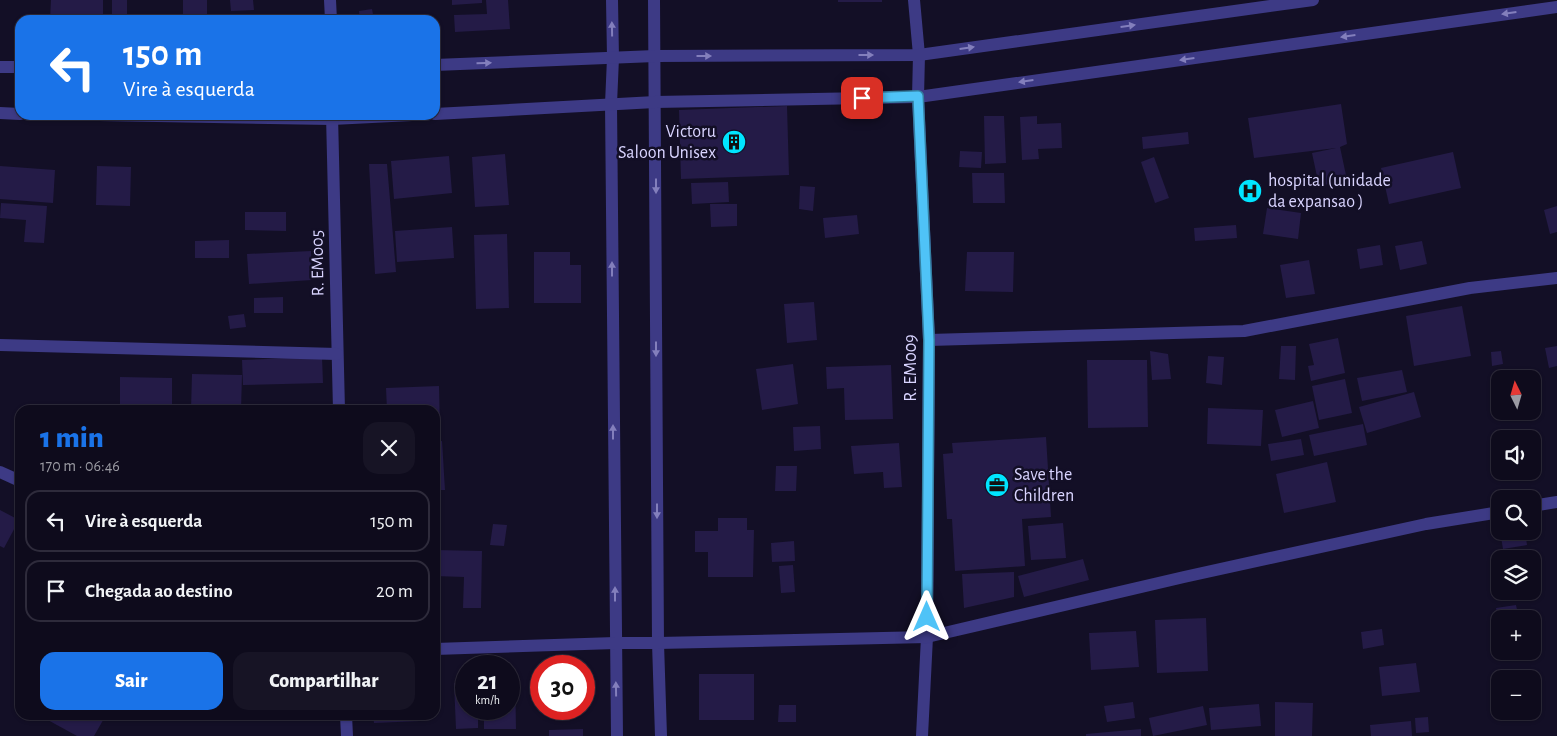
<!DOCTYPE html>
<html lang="pt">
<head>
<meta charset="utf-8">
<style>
  body { margin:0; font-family:"Alegreya Sans",sans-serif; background:#171425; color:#f1f3f6; height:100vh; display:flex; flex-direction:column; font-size:19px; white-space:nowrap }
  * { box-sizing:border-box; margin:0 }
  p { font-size:16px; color:#9b9ba3 }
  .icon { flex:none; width:28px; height:28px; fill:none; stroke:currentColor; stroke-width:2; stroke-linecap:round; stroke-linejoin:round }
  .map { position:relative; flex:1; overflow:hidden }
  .details { position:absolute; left:15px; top:405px; width:425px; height:315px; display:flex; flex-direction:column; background:#0e0b1c; border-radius:15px; box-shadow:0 1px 4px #0004,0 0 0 1px #2e2b3b }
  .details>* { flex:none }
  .guide { position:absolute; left:15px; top:15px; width:425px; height:105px; border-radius:15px; box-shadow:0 1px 4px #0004,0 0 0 1px #2e2b3b; background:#1a73e8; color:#fff; overflow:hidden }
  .needle { width:32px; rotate:355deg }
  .tools { position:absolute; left:1491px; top:370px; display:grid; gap:10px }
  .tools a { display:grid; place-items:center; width:50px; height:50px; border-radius:10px; background:#0e0b1c; box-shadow:0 1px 4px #0004,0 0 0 1px #2e2b3b; font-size:25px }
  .speed { position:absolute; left:455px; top:655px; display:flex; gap:10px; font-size:25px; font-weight:700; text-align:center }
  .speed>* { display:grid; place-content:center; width:65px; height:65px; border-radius:50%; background:#0e0b1c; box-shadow:0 1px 4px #0004,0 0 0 1px #2e2b3b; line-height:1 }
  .speed small { font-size:12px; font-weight:400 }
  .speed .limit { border:8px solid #d22; background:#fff; color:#111 }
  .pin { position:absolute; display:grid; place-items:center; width:42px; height:42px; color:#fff; margin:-21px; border-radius:10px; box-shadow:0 2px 8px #0006 }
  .me { position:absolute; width:55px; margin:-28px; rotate:0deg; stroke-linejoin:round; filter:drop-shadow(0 0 4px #0008) }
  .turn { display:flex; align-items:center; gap:18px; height:105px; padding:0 25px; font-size:22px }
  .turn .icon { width:65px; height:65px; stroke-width:2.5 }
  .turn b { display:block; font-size:35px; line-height:42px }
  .round { display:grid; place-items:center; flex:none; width:52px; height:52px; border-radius:15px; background:#171425 }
  .head { display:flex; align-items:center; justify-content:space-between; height:85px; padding:0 25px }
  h1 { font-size:30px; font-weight:800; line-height:38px; color:#1a73e8 }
  .button { display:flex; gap:10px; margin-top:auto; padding:10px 25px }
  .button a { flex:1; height:58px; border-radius:15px; background:#1a73e8; color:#fff; font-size:20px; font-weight:800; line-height:58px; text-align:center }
  .button a+a { background:#171425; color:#f1f3f6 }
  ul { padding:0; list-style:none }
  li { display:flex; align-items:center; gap:15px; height:62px; margin:0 10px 8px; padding:0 15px; border:2px solid #2e2b3b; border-radius:15px }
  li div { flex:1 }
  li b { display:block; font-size:19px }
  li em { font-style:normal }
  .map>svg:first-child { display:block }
  .building { fill:#241b47 }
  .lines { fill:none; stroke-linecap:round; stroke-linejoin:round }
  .minor { stroke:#3d3a85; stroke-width:12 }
  .oneway { fill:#837fbc }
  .route-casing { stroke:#337fa1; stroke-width:12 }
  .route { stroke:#4fc3f7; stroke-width:9 }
  .labels { text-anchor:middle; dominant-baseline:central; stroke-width:5; stroke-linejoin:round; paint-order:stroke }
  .poi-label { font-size:18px; fill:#d9d4ff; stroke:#130f26; text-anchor:start }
  .street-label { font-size:18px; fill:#d9d4ff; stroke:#130f26 }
</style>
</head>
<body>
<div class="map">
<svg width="1557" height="736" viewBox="0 0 1557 736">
  <rect width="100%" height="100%" fill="#130f26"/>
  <!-- building -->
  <g class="building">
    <polygon points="51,0 103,0 103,20 50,20"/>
    <rect x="112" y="0" width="15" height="20"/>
    <rect x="183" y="0" width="24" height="20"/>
    <polygon points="230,0 253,0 254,10 231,11"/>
    <polygon points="452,0 482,0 482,3 452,5"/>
    <polygon points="486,0 508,0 510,29 455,32 454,15 487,14"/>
    <rect x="838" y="0" width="44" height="2"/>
    <polygon points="372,9 374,20 360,20 359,11"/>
    <polygon points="1341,104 1347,144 1340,147 1347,180 1319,186 1312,153 1336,148 1254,158 1248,118"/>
    <polygon points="787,106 789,175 681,179 679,110"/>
    <polygon points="984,116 1004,116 1006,163 985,164"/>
    <polygon points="1037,116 1037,124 1061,123 1062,148 1038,149 1039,159 1022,160 1020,117"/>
    <polygon points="1188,132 1189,144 1143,149 1142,137"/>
    <polygon points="960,151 982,152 981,168 959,167"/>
    <polygon points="1453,152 1461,188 1389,204 1381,168"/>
    <polygon points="505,154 509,205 475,207 472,157"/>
    <polygon points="449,156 452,193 394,199 391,161"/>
    <polygon points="1154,157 1169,198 1155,203 1141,162"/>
    <polygon points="369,164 387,164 396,272 375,274"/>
    <polygon points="0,166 55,170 53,203 0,199"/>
    <polygon points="97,166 131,167 130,206 96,205"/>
    <polygon points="972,173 1004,173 1005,203 973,203"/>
    <polygon points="728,182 729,202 692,204 691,183"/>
    <polygon points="800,186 815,187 813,211 799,209"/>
    <polygon points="1,203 47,206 44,243 24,242 26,220 0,218"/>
    <polygon points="710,204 737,204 737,226 711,227"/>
    <polygon points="1557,206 1557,232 1550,234 1544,210"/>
    <polygon points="1267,208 1301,213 1298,239 1263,234"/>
    <polygon points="245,212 286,212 286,231 245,230"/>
    <polygon points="857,215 859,234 825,238 823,218"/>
    <polygon points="1236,225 1237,238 1195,241 1194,228"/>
    <polygon points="452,227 454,258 397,262 395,231"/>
    <polygon points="507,234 509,308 476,309 474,235"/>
    <polygon points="229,240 229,258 195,258 195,241"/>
    <polygon points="1422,241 1427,264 1400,270 1395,246"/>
    <polygon points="1380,245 1383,265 1360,269 1357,249"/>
    <polygon points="311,251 312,280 249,284 247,254"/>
    <polygon points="534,252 570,252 570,265 581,265 581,303 534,303"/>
    <polygon points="967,252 1014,252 1013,292 965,291"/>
    <polygon points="1309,260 1315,294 1286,298 1280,265"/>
    <polygon points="283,297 283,313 254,313 254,298"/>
    <polygon points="814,302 817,340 787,343 784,304"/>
    <polygon points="1462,306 1471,356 1414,366 1406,316"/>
    <polygon points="244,314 246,327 230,329 228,316"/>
    <polygon points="1338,338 1345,373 1311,381 1308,366 1314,365 1309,344"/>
    <polygon points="1281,346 1296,346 1295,380 1279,379"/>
    <polygon points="1557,346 1557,366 1549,368 1545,348"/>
    <polygon points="1150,351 1168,354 1171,379 1152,380"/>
    <polygon points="1501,351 1503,364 1492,366 1491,352"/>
    <polygon points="1208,356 1224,357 1222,385 1206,383"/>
    <polygon points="322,357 323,383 243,385 242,360"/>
    <polygon points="1087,360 1147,360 1148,427 1088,428"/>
    <polygon points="793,364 798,404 762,410 756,369"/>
    <polygon points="891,365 893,419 845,420 844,388 827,389 826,367"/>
    <polygon points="1402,370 1407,392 1362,401 1357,378"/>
    <polygon points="192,374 242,375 241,410 191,410"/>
    <polygon points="120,377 172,378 172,410 120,410"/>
    <polygon points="1345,379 1352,413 1319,420 1312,386"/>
    <polygon points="439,386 440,429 435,429 435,410 387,410 386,388"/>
    <polygon points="1414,392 1421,417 1367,433 1359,407"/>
    <polygon points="1313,401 1319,428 1282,437 1275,410"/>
    <polygon points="1208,408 1263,410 1261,446 1207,444"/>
    <polygon points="1363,424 1367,445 1314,456 1309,435"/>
    <polygon points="820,426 821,449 794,451 793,427"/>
    <polygon points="1046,437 1051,517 1022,519 1025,566 955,571 952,519 947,519 943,454 953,453 952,443"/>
    <polygon points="1301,439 1304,455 1271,461 1268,444"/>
    <polygon points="442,441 445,490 435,490 435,442"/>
    <polygon points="899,443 902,487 884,488 883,472 854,474 851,446"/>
    <polygon points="1327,462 1336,502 1284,513 1276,474"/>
    <polygon points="776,466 797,466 796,491 775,491"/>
    <polygon points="0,510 19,520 4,548 0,546"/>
    <polygon points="718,518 747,518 747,530 754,530 753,577 708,577 708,552 695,552 695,531 718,531"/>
    <polygon points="1063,523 1066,558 1031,560 1028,526"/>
    <polygon points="493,524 507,525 504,546 490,545"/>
    <polygon points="1500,531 1525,531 1527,545 1503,549"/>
    <polygon points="794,541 795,561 772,562 771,543"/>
    <polygon points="435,550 482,551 481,608 463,608 464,577 435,576"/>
    <polygon points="1083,559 1089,580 1024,597 1018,576"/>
    <polygon points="793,565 795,592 781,593 779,566"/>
    <polygon points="1014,572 1014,597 964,608 962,574"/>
    <polygon points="1516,605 1519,619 1500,619 1499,623 1496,608"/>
    <polygon points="1206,618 1208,671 1157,673 1155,620"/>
    <polygon points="1382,629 1384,645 1363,649 1361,632"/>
    <polygon points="1136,631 1139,667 1091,670 1089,633"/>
    <polygon points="1416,663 1420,692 1382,696 1379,667"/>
    <polygon points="509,673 515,673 516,729 484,729 484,709 509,709"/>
    <rect x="699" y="674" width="55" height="46"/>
    <polygon points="454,683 466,683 466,709 478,709 478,728 456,729"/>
    <polygon points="1133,702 1135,718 1107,722 1104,706"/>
    <polygon points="1275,702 1313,703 1312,736 1275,736"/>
    <polygon points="1259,704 1261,726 1211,730 1209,708"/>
    <polygon points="779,705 796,705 796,722 778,722"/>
    <polygon points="1203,706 1207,725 1153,736 1149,718"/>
    <polygon points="48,715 106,715 94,736 77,736 46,719"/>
    <polygon points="373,715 421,715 421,721 374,723"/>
    <polygon points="1428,717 1429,732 1416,733 1415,718"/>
    <polygon points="1411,721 1412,736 1371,736 1370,725"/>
    <polygon points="583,729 583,736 549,736 549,730"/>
    <polygon points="1141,729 1141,736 1086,736 1086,734"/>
  </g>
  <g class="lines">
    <!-- minor -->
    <g class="minor">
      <polyline points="330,0 331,20"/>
      <polyline points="612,0 613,58 611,104 617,736"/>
      <polyline points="654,0 658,643 661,736"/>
      <polyline points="914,0 919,55 918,97 929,340 927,637 922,736"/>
      <polyline points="435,65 655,56 919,55 1313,0"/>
      <polyline points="0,67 20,67"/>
      <polyline points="0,113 20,114"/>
      <polyline points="435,114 655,102 918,97 1557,7"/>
      <polyline points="99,115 332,119 412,115"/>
      <polyline points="332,115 339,410"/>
      <polyline points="929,340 1244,331 1470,288 1557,278"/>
      <polyline points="0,345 337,354"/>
      <polyline points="0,472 20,481"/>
      <polyline points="1532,506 1557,502"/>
      <polyline points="435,649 615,643 658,643 927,637 1184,577 1426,524 1500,512"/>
      <polyline points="346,715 347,736"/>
    </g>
  </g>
  <!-- one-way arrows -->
  <defs><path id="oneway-solid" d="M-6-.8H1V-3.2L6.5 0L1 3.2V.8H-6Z" transform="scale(1.25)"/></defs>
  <g class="oneway">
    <use href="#oneway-solid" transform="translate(1509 13) rotate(172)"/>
    <use href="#oneway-solid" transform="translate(1128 26) rotate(-8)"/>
    <use href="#oneway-solid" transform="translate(612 29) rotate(-91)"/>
    <use href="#oneway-solid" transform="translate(1348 36) rotate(172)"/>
    <use href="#oneway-solid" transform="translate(967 48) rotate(-8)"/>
    <use href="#oneway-solid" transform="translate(866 55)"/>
    <use href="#oneway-solid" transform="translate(704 56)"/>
    <use href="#oneway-solid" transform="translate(1187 59) rotate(172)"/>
    <use href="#oneway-solid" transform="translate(484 63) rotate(-2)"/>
    <use href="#oneway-solid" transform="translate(1026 81) rotate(172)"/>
    <use href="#oneway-solid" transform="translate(656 186) rotate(90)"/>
    <use href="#oneway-solid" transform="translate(612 269) rotate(-90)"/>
    <use href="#oneway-solid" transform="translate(656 349) rotate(90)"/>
    <use href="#oneway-solid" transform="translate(613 432) rotate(-90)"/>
    <use href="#oneway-solid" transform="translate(657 511) rotate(90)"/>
    <use href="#oneway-solid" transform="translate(615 594) rotate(-90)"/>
    <use href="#oneway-solid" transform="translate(616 689) rotate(-91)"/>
  </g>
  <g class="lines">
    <!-- route casing -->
    <g class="route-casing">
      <polyline id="route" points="862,98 918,96 929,340 927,617"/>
    </g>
    <!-- route -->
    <use href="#route" class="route"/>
  </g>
  <!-- icons -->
  <defs>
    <g id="building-disc" transform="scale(1.25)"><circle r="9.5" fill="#00e5ff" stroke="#130f26"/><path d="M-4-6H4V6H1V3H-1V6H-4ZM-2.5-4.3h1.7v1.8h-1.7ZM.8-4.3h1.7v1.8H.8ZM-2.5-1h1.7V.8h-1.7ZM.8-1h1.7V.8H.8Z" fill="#111"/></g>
    <g id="hospital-disc" transform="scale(1.25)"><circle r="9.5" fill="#00e5ff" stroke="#130f26"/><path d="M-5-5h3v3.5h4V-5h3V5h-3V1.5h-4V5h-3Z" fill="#111"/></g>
    <g id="office-disc" transform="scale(1.25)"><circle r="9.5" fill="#00e5ff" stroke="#130f26"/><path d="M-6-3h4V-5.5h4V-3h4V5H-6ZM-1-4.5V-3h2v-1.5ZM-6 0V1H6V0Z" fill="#111"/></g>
  </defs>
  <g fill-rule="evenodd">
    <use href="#building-disc" x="734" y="142"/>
    <use href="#hospital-disc" x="1250" y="191"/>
    <use href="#office-disc" x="997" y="485"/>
  </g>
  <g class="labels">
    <!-- poi labels -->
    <g class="poi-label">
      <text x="716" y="132" text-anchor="end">Victoru<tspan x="716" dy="21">Saloon Unisex</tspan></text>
      <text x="1268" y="181">hospital (unidade<tspan x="1268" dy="21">da expansao )</tspan></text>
      <text x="1014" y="475">Save the<tspan x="1014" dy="21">Children</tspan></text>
    </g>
    <!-- street labels -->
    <g class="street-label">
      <text transform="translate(318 263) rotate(-91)">R. EM005</text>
      <text transform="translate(911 368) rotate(-90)">R. EM009</text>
    </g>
  </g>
</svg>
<div class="tools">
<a><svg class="needle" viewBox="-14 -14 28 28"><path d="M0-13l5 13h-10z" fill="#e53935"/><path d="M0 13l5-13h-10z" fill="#9b9ba3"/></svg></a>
<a><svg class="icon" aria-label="sound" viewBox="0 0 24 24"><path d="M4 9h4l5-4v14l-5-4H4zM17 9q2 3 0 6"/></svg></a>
<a><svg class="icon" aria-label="search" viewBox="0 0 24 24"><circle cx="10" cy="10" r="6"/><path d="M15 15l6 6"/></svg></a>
<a><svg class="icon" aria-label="layers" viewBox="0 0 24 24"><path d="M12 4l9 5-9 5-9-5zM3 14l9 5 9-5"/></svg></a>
<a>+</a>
<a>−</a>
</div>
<div class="speed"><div>21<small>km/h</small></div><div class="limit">30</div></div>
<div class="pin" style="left:862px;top:98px;background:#d93025"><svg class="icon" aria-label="arrive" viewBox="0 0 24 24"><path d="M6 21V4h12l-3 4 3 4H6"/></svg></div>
<svg class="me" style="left:927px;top:617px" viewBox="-20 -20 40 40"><path d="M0-17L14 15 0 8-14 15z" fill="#4fc3f7" stroke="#fff" stroke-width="4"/></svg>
<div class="guide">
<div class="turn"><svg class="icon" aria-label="left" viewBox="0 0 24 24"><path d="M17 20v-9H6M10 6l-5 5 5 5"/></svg><div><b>150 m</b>Vire à esquerda</div></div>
</div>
<section class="details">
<div class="head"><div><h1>1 min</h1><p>170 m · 06:46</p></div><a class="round"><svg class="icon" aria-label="close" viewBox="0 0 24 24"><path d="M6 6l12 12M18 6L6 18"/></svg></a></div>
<ul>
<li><svg class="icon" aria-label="left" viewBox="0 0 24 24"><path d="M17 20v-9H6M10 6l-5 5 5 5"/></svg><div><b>Vire à esquerda</b></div><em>150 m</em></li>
<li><svg class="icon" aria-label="arrive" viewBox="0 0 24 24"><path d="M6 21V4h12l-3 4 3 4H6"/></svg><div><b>Chegada ao destino</b></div><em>20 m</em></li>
</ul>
<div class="button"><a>Sair</a><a>Compartilhar</a></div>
</section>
</div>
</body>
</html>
